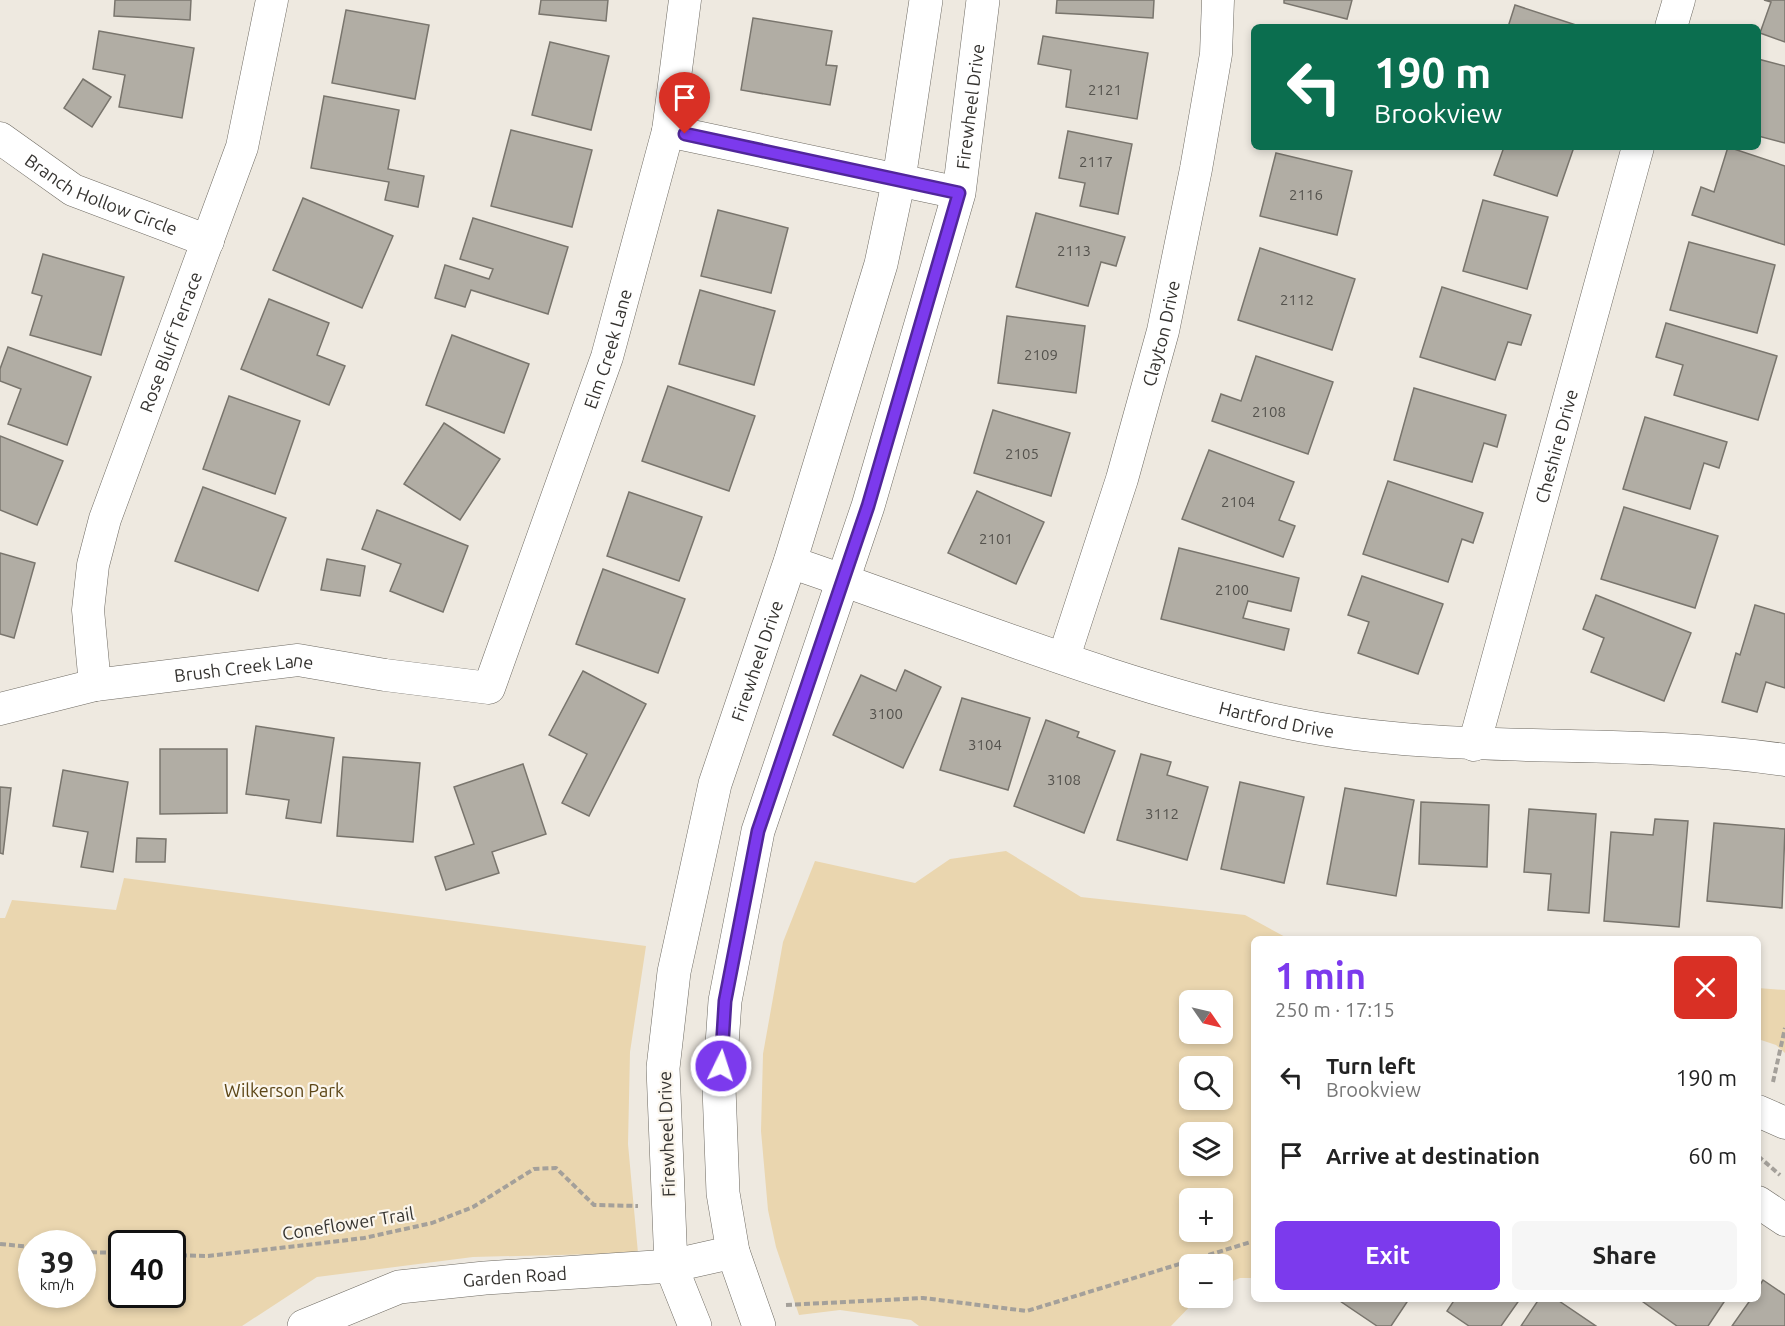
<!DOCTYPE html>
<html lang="en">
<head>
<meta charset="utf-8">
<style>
  body { margin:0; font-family:Ubuntu,sans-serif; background:#f6f6f6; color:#222; height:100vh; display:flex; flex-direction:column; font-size:22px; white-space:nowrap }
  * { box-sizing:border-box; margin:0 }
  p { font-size:20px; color:#767676 }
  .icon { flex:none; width:33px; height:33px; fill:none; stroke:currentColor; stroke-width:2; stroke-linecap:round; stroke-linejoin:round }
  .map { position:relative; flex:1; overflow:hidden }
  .panel { position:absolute; left:1251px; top:936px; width:510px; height:366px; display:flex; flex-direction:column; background:#fff; border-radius:9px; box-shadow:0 3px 9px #0003 }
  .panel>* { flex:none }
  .top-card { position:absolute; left:1251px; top:24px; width:510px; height:126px; border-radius:9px; box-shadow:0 3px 9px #0003; background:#0b6e4f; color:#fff; overflow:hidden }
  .needle { width:39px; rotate:124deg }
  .fabs { position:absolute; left:1179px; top:990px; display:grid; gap:12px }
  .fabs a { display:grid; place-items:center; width:54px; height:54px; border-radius:9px; background:#fff; box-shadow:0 3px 9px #0003; font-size:30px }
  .speed { position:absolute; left:18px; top:1230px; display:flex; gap:12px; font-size:30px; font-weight:700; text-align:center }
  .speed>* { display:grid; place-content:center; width:78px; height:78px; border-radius:50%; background:#fff; box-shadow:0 3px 9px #0003; line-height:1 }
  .speed small { font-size:15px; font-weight:400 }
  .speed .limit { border:3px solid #111; border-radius:9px; background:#fff; color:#111 }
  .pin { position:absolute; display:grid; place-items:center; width:51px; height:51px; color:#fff; margin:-62px -26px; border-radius:50% 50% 50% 0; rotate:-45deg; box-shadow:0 0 6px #0007 }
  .pin .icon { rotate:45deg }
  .me { position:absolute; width:66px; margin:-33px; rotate:4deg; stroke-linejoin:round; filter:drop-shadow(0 0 4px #0008) }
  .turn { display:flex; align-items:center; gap:21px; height:126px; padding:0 24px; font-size:27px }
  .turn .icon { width:78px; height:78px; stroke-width:2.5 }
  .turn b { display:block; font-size:42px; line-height:51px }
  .round { display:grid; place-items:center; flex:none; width:63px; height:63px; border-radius:9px; background:#f6f6f6 }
  .headline { display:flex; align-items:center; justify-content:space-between; height:102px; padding:0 24px }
  h1 { font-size:36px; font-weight:700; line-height:45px; color:#7c3aed }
  .primary-button { display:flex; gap:12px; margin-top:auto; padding:12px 24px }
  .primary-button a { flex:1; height:69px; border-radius:9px; background:#7c3aed; color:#fff; font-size:24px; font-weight:700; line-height:69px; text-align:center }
  .primary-button a+a { background:#f6f6f6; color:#222 }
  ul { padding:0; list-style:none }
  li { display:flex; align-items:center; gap:18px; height:78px; padding:0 24px }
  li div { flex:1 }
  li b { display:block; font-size:22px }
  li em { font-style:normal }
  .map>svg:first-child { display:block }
  .green { fill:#ead6af; fill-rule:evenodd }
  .building { fill:#b1ada4; stroke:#79756d; stroke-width:1.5 }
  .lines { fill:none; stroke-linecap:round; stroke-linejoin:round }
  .street-casing { stroke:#6e6a62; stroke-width:33 }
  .secondary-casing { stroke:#6e6a62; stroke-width:34 }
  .path { stroke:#a4a09a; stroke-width:4; stroke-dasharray:6 3; stroke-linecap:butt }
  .street { stroke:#fff; stroke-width:32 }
  .secondary { stroke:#fff; stroke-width:33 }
  .route-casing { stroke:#51269a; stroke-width:15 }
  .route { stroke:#7c3aed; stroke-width:10 }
  .labels { text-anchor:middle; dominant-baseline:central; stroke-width:4.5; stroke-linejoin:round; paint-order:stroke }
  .number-label { font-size:15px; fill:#54524d }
  .street-label { font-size:18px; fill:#353330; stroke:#fbf6ed }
  .park-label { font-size:18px; fill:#5c4616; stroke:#fbf6ed }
</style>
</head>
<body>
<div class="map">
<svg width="1785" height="1326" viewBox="0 0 1785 1326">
  <rect width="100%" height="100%" fill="#eee9e0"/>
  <!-- green -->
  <g class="green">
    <path d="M1006,851l75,46 164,18 44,24h-35v339h-14l-17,7 -1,-21h-32v34h8l-27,28h-252l-8,-6 -71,-10 -41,5 -23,-68 -8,-37 -7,-79 2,-77 20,-112 32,-81 100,22 35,-24zM1190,1000h32v34h-32zM1190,1066h32v34h-32zM1190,1132h32v34h-32zM1190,1198h32v34h-32z"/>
    <path d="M124,878l522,68 -16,106 -2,92 10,109 -165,4 -156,20 -75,49h-242v-408h5l7,-18 104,10zM32,1244h50v50h-50zM122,1244h50v50h-50z"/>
    <polygon points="1758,988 1785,990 1785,1053 1776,1045 1758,1039"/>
  </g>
  <!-- building -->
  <g class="building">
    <polygon points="115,0 191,0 190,20 114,16"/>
    <polygon points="541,0 608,0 606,21 539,14"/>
    <polygon points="1057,0 1154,0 1153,18 1056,13"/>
    <polygon points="1284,0 1352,0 1347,19 1284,3"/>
    <polygon points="1764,0 1785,0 1785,42 1760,33 1771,2"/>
    <polygon points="1515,5 1582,27 1508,27"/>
    <polygon points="346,10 429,25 415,99 332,83"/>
    <polygon points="753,18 832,31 826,65 837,66 830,105 741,90"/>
    <polygon points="99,31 194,48 182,118 119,107 125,75 93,69"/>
    <polygon points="1043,36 1148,53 1137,119 1066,107 1071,70 1038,64"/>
    <polygon points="550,42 609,56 591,130 532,115"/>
    <polygon points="1758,59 1785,66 1785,143 1758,136"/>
    <polygon points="83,79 111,97 92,127 64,108"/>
    <polygon points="324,96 399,110 388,169 424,176 418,207 385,200 389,182 311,168"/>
    <polygon points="511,130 592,150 572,227 491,206"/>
    <polygon points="1068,131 1132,144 1118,214 1080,206 1085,183 1059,178"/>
    <polygon points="1504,147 1574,147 1557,196 1494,175"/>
    <polygon points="1728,147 1785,166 1785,245 1692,215 1701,187 1714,192"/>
    <polygon points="1276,153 1352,171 1337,235 1260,216"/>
    <polygon points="303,198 393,236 362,308 273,270"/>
    <polygon points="1483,200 1548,217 1527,289 1463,271"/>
    <polygon points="718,210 788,228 771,293 701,276"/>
    <polygon points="1036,213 1125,237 1116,266 1101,262 1088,306 1016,287"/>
    <polygon points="473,218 568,247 548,314 471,290 465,307 435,298 445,265 489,279 493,269 460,259"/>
    <polygon points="1689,242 1775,265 1757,333 1670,310"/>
    <polygon points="1260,248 1355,279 1332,350 1238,320"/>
    <polygon points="43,254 124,277 101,355 30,335 42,296 32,293"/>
    <polygon points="1442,287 1531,315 1521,345 1508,342 1495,380 1420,357"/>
    <polygon points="700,290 775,311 754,385 679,364"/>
    <polygon points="269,299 329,323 317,355 345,366 329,405 241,369"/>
    <polygon points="1007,316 1085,326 1076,393 998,383"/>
    <polygon points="1666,323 1777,356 1758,420 1674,395 1683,365 1656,357"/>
    <polygon points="452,335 529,364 504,433 426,405"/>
    <polygon points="8,347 91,377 67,445 8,424 21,389 0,381 0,369"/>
    <polygon points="1256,356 1333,382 1308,454 1212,421 1221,394 1241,401"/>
    <polygon points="668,386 755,416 729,491 642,461"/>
    <polygon points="1414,388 1506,415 1497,447 1484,443 1472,482 1394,460"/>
    <polygon points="229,396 300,421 275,494 203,469"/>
    <polygon points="993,410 1070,433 1051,496 974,473"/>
    <polygon points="1645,417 1727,442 1719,468 1704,463 1690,509 1623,489"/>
    <polygon points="444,423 500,459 460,520 404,484"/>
    <polygon points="0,436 63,461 37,525 0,510"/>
    <polygon points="1209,450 1294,482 1279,520 1295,526 1283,557 1182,519"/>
    <polygon points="1388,481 1483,513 1473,543 1462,539 1448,582 1363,554"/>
    <polygon points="203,487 286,518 258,591 175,561"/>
    <polygon points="977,491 1044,522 1016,584 948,553"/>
    <polygon points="629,492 702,517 679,581 607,556"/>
    <polygon points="1624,507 1718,536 1695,608 1601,579"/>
    <polygon points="377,510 468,546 443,612 390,591 401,564 362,549"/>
    <polygon points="1179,548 1299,578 1291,611 1248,601 1243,618 1289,629 1284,650 1161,619"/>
    <polygon points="0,553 35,563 14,638 0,634"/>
    <polygon points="327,559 365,566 360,596 321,590"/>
    <polygon points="603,569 685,599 658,673 576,644"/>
    <polygon points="1362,576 1443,604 1418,674 1358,653 1369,622 1348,615"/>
    <polygon points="1596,595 1691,633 1664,701 1591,672 1604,638 1583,629"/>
    <polygon points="1755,605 1785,614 1785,688 1766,682 1757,712 1722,702 1736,653 1740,655"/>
    <polygon points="905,670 941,687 903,768 833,735 861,675 896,691"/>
    <polygon points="583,671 646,704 589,816 562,803 587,754 549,735"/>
    <polygon points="962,698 1030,718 1008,790 940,770"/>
    <polygon points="1046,720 1079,732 1077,737 1115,751 1084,833 1014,806"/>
    <polygon points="256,726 334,738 321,823 286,818 289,800 246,794"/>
    <polygon points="160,749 227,749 227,813 160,814"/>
    <polygon points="1141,754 1171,762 1167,775 1208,787 1187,860 1117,840"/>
    <polygon points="343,757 420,763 413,842 337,836"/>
    <polygon points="523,764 546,834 492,852 499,873 446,890 435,857 474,844 454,787"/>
    <polygon points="63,770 128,782 113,872 81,867 88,832 53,826"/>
    <polygon points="1240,782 1304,797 1284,883 1221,869"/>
    <polygon points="0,787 11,788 3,854 0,853"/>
    <polygon points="1345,788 1414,800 1396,896 1327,884"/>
    <polygon points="1421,802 1489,805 1487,867 1419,864"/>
    <polygon points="1529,809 1596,814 1589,913 1548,910 1551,874 1524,872"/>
    <polygon points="1655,819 1688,821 1679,927 1604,921 1611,832 1653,835"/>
    <polygon points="1714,823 1785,829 1782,908 1707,901"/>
    <polygon points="137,838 166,839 165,862 136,862"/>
    <polygon points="1763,1280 1785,1295 1785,1326 1732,1326 1751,1299 1758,1299 1758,1288"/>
    <polygon points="1337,1299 1409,1299 1391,1326 1377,1326"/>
    <polygon points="1455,1299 1520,1299 1501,1326 1469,1326 1447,1311"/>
    <polygon points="1539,1299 1556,1299 1596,1326 1521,1326"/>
    <polygon points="1639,1299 1726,1299 1708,1326 1677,1326"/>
  </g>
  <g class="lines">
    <!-- street casing -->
    <g class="street-casing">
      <g id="street">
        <polyline points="1671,27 1679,0"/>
        <polyline points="668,131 959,193"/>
        <path id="s1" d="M0,138l73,52 135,51"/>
        <path id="s2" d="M790,562c163,55 331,126 499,161 163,34 332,13 496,37"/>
        <path id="s3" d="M1064,657l58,-178 41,-148 33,-162 20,-115 2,-54"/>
        <path id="s4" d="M95,685l-7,-75 5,-45 12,-46 137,-372 30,-147"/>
        <path id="s5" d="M0,709l95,-24 203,-25 87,15 104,13 118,-331 61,-226 17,-131"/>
        <path id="s6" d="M1474,745l164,-598"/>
        <polyline points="1758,1111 1785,1123"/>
        <polyline points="1758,1202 1785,1220"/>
      </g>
    </g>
    <!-- secondary casing -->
    <g class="secondary-casing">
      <g id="secondary">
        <path id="s7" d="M304,1326l95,-39 86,-9 186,-12 62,-14"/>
        <path id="s8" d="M695,1326l-24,-60 -8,-198 11,-96 41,-188 75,-222 91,-298 18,-85 27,-179"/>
        <path id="s9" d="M759,1326l-26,-74 -10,-59 -4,-105 6,-87 33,-170 110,-325 91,-313 24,-193"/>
      </g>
    </g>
    <!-- path -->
    <g class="path">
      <polyline points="1773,1082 1785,1028"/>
      <polyline points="1758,1156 1780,1175"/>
      <polyline points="0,1244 32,1247"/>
      <polyline points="82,1252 122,1253"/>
      <polyline points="172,1255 208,1256 306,1245 364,1238 432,1223 473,1207 534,1169 556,1168 594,1205 638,1206"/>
      <polyline points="786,1305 923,1298 1027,1311 1254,1241"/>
    </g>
    <!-- street -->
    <use href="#street" class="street"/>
    <!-- secondary -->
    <use href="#secondary" class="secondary"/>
  </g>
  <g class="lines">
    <!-- route casing -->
    <g class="route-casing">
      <polyline id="route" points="685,134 959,193 868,506 758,831 725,1001 721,1066"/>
    </g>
    <!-- route -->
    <use href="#route" class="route"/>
  </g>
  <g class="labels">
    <!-- number labels -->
    <g class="number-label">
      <text x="1105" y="89">2121</text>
      <text x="1096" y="161">2117</text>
      <text x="1306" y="194">2116</text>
      <text x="1074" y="250">2113</text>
      <text x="1297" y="299">2112</text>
      <text x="1041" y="354">2109</text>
      <text x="1269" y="411">2108</text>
      <text x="1022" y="453">2105</text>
      <text x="1238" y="501">2104</text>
      <text x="996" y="538">2101</text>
      <text x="1232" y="589">2100</text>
      <text x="886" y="713">3100</text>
      <text x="985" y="744">3104</text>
      <text x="1064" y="779">3108</text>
      <text x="1162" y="813">3112</text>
    </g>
    <!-- street labels -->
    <g class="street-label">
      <text stroke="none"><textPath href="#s9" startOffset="1260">Firewheel Drive</textPath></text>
      <text stroke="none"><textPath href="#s1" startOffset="117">Branch Hollow Circle</textPath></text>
      <text stroke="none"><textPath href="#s3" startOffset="338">Clayton Drive</textPath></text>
      <text stroke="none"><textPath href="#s4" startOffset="357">Rose Bluff Terrace</textPath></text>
      <text stroke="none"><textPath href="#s5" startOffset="855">Elm Creek Lane</textPath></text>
      <text stroke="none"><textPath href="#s6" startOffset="310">Cheshire Drive</textPath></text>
      <text stroke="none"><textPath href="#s8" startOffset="682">Firewheel Drive</textPath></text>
      <text stroke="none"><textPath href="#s5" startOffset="248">Brush Creek Lane</textPath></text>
      <text stroke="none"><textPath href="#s2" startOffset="512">Hartford Drive</textPath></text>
      <text transform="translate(666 1134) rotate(-92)">Firewheel Drive</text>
      <text transform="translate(348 1223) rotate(-9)">Coneflower Trail</text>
      <text stroke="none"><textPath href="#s7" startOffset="219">Garden Road</textPath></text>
    </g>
    <!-- park labels -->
    <g class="park-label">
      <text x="284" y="1090">Wilkerson Park</text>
    </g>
  </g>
</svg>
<div class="fabs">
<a><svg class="needle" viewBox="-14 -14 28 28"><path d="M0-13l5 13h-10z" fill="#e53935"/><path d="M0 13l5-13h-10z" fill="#767676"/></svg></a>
<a><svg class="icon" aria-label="search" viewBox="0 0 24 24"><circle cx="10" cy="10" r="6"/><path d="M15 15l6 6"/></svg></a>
<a><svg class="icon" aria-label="layers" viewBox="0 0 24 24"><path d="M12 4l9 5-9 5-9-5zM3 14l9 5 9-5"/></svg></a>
<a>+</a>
<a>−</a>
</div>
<div class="speed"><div>39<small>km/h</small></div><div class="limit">40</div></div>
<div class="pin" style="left:685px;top:134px;background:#d93025"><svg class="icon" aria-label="arrive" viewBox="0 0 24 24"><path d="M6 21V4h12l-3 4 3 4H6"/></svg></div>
<svg class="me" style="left:721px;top:1066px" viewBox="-20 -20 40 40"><circle r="17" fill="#7c3aed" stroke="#fff" stroke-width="3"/><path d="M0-11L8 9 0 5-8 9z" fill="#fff"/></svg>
<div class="top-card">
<div class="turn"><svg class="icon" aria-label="left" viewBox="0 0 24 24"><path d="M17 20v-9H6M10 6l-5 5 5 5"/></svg><div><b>190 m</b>Brookview</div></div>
</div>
<section class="panel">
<div class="headline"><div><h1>1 min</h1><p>250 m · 17:15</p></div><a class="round" style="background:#d93025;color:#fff"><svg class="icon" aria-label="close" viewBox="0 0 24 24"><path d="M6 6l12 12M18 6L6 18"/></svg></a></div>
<ul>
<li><svg class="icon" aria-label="left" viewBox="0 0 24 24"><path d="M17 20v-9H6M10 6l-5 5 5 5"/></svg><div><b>Turn left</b><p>Brookview</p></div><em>190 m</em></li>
<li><svg class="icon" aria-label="arrive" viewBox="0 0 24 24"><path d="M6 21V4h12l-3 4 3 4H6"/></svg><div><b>Arrive at destination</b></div><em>60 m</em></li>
</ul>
<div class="primary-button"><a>Exit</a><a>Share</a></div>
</section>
</div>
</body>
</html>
